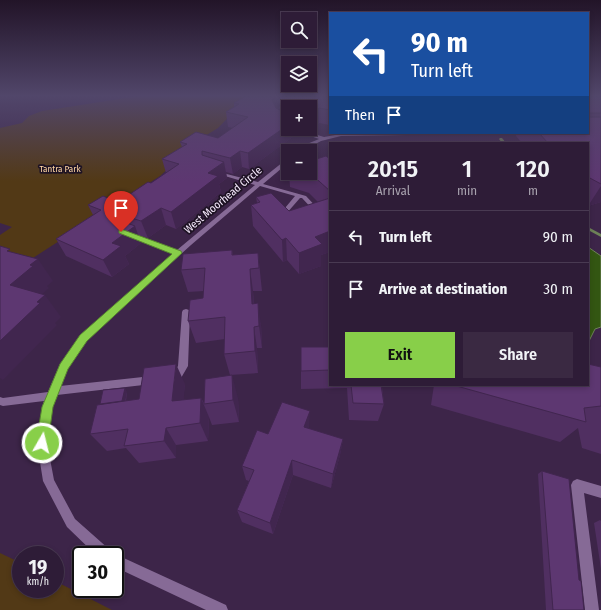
<!DOCTYPE html>
<html lang="en">
<head>
<meta charset="utf-8">
<style>
  body { margin:0; font-family:"Fira Sans Condensed",sans-serif; background:#3a2942; color:#f1f3f6; height:100vh; display:flex; flex-direction:column; font-size:15px; white-space:nowrap }
  * { box-sizing:border-box; margin:0 }
  p { font-size:13px; color:#a7a1ad }
  .icon { flex:none; width:22px; height:22px; fill:none; stroke:currentColor; stroke-width:2; stroke-linecap:round; stroke-linejoin:round }
  .map { position:relative; flex:1; overflow:hidden }
  .details { position:absolute; left:329px; top:142px; width:260px; height:244px; display:flex; flex-direction:column; background:#2e1c37; border-radius:0px; box-shadow:0 2px 6px #0003,0 0 0 1px #493a52 }
  .details>* { flex:none }
  .guide { position:absolute; left:329px; top:12px; width:260px; height:122px; border-radius:0px; box-shadow:0 2px 6px #0003,0 0 0 1px #493a52; background:#1a4fa0; color:#fff; overflow:hidden }
  .fabs { position:absolute; left:281px; top:12px; display:grid; gap:8px }
  .fabs a { display:grid; place-items:center; width:36px; height:36px; border-radius:0px; background:#2e1c37; box-shadow:0 2px 6px #0003,0 0 0 1px #493a52; font-size:20px }
  .speed { position:absolute; left:12px; top:546px; display:flex; gap:8px; font-size:20px; font-weight:700; text-align:center }
  .speed>* { display:grid; place-content:center; width:52px; height:52px; border-radius:50%; background:#2e1c37; box-shadow:0 2px 6px #0003,0 0 0 1px #493a52; line-height:1 }
  .speed small { font-size:10px; font-weight:400 }
  .speed .limit { border:2px solid #111; border-radius:6px; background:#fff; color:#111 }
  .pin { position:absolute; display:grid; place-items:center; width:34px; height:34px; color:#fff; margin:-41px -17px; border-radius:50% 50% 50% 0; rotate:-45deg; box-shadow:0 0 4px #0007 }
  .pin .icon { rotate:45deg }
  .me { position:absolute; width:44px; margin:-22px; rotate:8deg; stroke-linejoin:round; filter:drop-shadow(0 0 3px #0008) }
  .turn { display:flex; align-items:center; gap:14px; height:84px; padding:0 16px; font-size:18px }
  .turn .icon { width:52px; height:52px; stroke-width:2.5 }
  .turn b { display:block; font-size:28px; line-height:34px }
  .then { display:flex; align-items:center; height:38px; padding:0 16px; background:#0003; gap:8px; font-size:15px }
  .eta { display:flex; justify-content:space-evenly; align-items:center; height:68px; text-align:center }
  .eta b { font-size:24px; font-weight:600; line-height:28px }
  .action { display:flex; gap:8px; margin-top:auto; padding:8px 16px }
  .action a { flex:1; height:46px; border-radius:0px; background:#88cf49; color:#111; font-size:16px; font-weight:600; line-height:46px; text-align:center }
  .action a+a { background:#3a2942; color:#f1f3f6 }
  ul { padding:0; list-style:none }
  li { display:flex; align-items:center; gap:12px; height:52px; padding:0 16px; border-top:1px solid #493a52 }
  li div { flex:1 }
  li b { display:block; font-size:15px }
  li em { font-style:normal }
  .map>svg:first-child { display:block }
  .green { fill:#523916 }
  .water { fill:#335612; stroke:#6e8258 }
  .lines { fill:none; stroke-linecap:round; stroke-linejoin:round }
  .stream { fill:#6e8258; fill-rule:evenodd }
  .street { fill:#866a96; fill-rule:evenodd }
  .wall { fill:#502f61 }
  .shaded-wall { fill:#41264f }
  .building { fill:#5d3771; stroke:#41264f }
  .route { fill:#88cf49; stroke:#58872f }
  .labels { text-anchor:middle; dominant-baseline:central; stroke-width:3.5; stroke-linejoin:round; paint-order:stroke }
  .far-park-label { font-size:9px; fill:#ffd6a4; stroke:#1e1324 }
  .street-label { font-size:11px; fill:#f6eafd; stroke:#1e1324 }
</style>
</head>
<body>
<div class="map">
<svg width="601" height="610" viewBox="0 0 601 610">
  <rect width="100%" height="100%" fill="#3d2549"/>
  <!-- green -->
  <g class="green">
    <polygon points="139,96 249,96 218,128 200,139 160,176 22,265 0,258 0,235 12,227 0,223 0,128 22,123 29,116 42,111"/>
    <polygon points="0,553 21,563 21,589 55,589 55,581 112,610 0,610"/>
  </g>
  <!-- water -->
  <polygon class="water" points="588,247 601,256 601,327 595,329 588,343"/>
  <g class="lines">
    <!-- stream -->
    <g class="stream">
      <polygon points="500,138 502,138 506,143 502,143 499,139"/>
      <polygon points="588,227 601,234 601,237 588,230"/>
    </g>
    <!-- street -->
    <g class="street">
      <polygon points="291,129 298,129 324,137 341,134 476,133 474,134 341,136 321,141 302,151 296,151 307,144 319,139"/>
      <polygon points="479,133 528,133 528,134 526,135 481,134"/>
      <polygon points="288,158 288,163 263,184 306,196 320,211 320,213 316,213 302,198 300,198 286,214 286,219 282,219 280,214 295,196 260,186 191,245 86,340 67,369 60,386 152,376 155,377 157,380 155,383 152,384 57,395 52,407 47,443 54,480 75,519 110,550 111,555 96,555 67,527 43,481 37,443 42,407 44,401 3,406 0,405 0,397 3,398 48,392 60,364 80,336 173,254 128,236 128,234 132,234 177,250 255,185 215,173 215,171 258,182"/>
      <polygon points="186,309 189,310 190,312 188,366 181,378 171,382 168,381 166,378 168,375 174,372 178,366 182,312 183,310"/>
      <polygon points="577,479 601,486 601,498 584,493 599,610 585,610 571,485 573,481"/>
      <polygon points="115,554 226,605 228,610 206,610 115,567 115,555 112,555"/>
    </g>
  </g>
  <!-- wall -->
  <g class="wall">
    <polygon points="242,96 330,96 330,125 319,123 314,127 310,126 310,107 288,107 288,129 298,129 298,133 249,169 242,167 233,174 226,172 227,178 219,184 221,192 176,229 166,225 148,238 138,235 141,243 125,256 129,264 112,277 66,256 56,239 93,215 88,205 118,202 151,183 166,173 162,159 182,147 180,142 218,138 233,128 228,127 226,112 234,107 234,103 243,98"/>
    <polygon points="588,96 601,96 601,202 588,206 588,143 522,143 516,136 517,133 588,133"/>
    <polygon points="330,159 330,252 321,255 321,266 299,274 287,260 283,262 253,226 251,205 257,203 256,197 289,211 318,202 309,193 290,187 289,173 310,173"/>
    <polygon points="232,250 233,255 258,253 262,291 253,291 254,304 261,325 262,348 257,348 258,373 230,375 224,354 225,339 196,343 188,321 203,298 204,291 188,292 181,270"/>
    <polygon points="301,347 330,347 330,385 388,385 388,387 382,387 384,404 378,421 349,420 347,388 301,389"/>
    <polygon points="601,367 601,454 582,448 578,428 560,442 431,405 434,385 588,385"/>
    <polygon points="185,384 183,400 201,398 204,403 238,398 239,422 212,425 209,417 208,441 176,445 176,458 139,463 126,448 107,451 90,434 127,392 126,401 139,399"/>
    <polygon points="309,429 343,439 340,455 331,488 293,475 273,534 242,522 237,510 249,481 246,480 242,466 268,434"/>
    <polygon points="542,471 584,610 546,610 538,474"/>
    <polygon points="600,520 601,521 601,569 594,523"/>
  </g>
  <!-- shaded-wall -->
  <g class="shaded-wall">
    <polygon points="276,96 288,96 279,100 280,106 273,115 272,100"/>
    <polygon points="319,108 319,123 314,127 314,112"/>
    <polygon points="288,125 288,129 298,129 298,133 249,169 248,153"/>
    <polygon points="240,151 242,167 233,174 230,158"/>
    <polygon points="224,162 227,178 219,184 221,192 176,229 171,212 208,173"/>
    <polygon points="601,186 601,202 588,206"/>
    <polygon points="161,208 166,225 148,238 141,221"/>
    <polygon points="135,226 141,243 125,256 129,264 112,277 103,260 112,243"/>
    <polygon points="330,231 330,252 321,255 321,266 299,274 299,253 315,237"/>
    <polygon points="286,238 287,260 283,262 282,240"/>
    <polygon points="38,259 53,281 47,286 49,288 28,307 10,285 30,265"/>
    <polygon points="250,269 253,291 255,326 252,304"/>
    <polygon points="45,295 61,317 55,323 57,325 3,380 0,378 0,341"/>
    <polygon points="258,303 261,325 262,348 259,326"/>
    <polygon points="254,327 257,348 258,373 255,351"/>
    <polygon points="176,364 185,384 182,420 172,401"/>
    <polygon points="232,375 238,398 239,422 233,400"/>
    <polygon points="125,388 127,392 123,413 120,409"/>
    <polygon points="201,398 209,417 208,441 200,423"/>
    <polygon points="310,411 309,428 304,444 304,427"/>
    <polygon points="166,428 176,445 176,458 164,441"/>
    <polygon points="343,439 340,455 331,488 333,474"/>
    <polygon points="292,460 293,475 273,534 270,523"/>
  </g>
  <!-- building -->
  <g class="building">
    <polygon points="246,96 276,96 272,100 276,108 288,114 288,125 248,153 240,151 230,158 202,151 202,155 224,162 208,173 218,176 171,212 161,208 141,221 116,213 110,213 111,217 135,226 112,243 121,246 103,260 56,239 101,210 88,205 103,196 118,202 148,182 151,183 179,164 162,159 187,144 180,142 196,132 218,138 248,117 226,112 239,104 234,103"/>
    <polygon points="283,96 330,96 330,110 319,108 314,112 310,111 310,107 288,107 288,109 279,100"/>
    <rect x="588" y="96" width="13" height="17"/>
    <polygon points="588,117 601,117 601,184 588,177 588,143 548,143 539,133 588,133"/>
    <polygon points="326,156 330,159 330,191 310,173 310,161"/>
    <polygon points="271,193 289,211 330,198 330,231 315,237 322,244 299,253 286,238 282,240 251,205 260,202 256,197"/>
    <polygon points="0,246 10,249 7,251 38,259 30,265 33,266 10,285 45,295 37,302 40,303 0,341"/>
    <polygon points="232,250 232,255 258,253 259,268 250,269 252,304 258,303 259,326 254,327 255,351 224,354 225,317 188,321 190,300 203,298 205,268 181,270 183,254"/>
    <polygon points="301,347 330,347 330,370 301,371"/>
    <polygon points="176,364 172,401 201,398 200,423 166,428 164,441 124,446 128,429 90,434 97,405 139,399 144,368"/>
    <polygon points="588,364 601,367 601,406 584,408 586,422 453,385 588,385"/>
    <polygon points="232,375 233,400 204,404 205,379"/>
    <polygon points="351,385 381,385 384,404 353,403"/>
    <polygon points="125,388 122,401 100,404 103,390"/>
    <polygon points="282,402 310,411 304,427 343,439 333,474 292,460 270,523 237,510 254,470 242,466 257,430 268,434"/>
    <polygon points="542,471 569,479 579,580 581,581 584,610 553,610"/>
  </g>
  <!-- sky -->
  <linearGradient id="sky" x2="0" y2="1"><stop stop-color="#221428"/><stop offset="0.53" stop-color="#51466a"/><stop offset="1" stop-color="#51466a" stop-opacity="0"/></linearGradient>
  <rect width="601" height="181" fill="url(#sky)"/>
  <!-- route -->
  <polygon class="route" points="121,229 181,251 182,253 87,341 68,369 53,407 48,443 46,448 42,449 38,448 36,443 42,407 60,364 80,335 172,254 119,233 119,230"/>
  <g class="labels">
    <!-- far-park labels -->
    <g class="far-park-label">
      <text x="60" y="169">Tantra Park</text>
    </g>
    <!-- street labels -->
    <g class="street-label">
      <text transform="translate(223 200) rotate(-40)">West Moorhead Circle</text>
    </g>
  </g>
</svg>
<div class="fabs">
<a><svg class="icon" aria-label="search" viewBox="0 0 24 24"><circle cx="10" cy="10" r="6"/><path d="M15 15l6 6"/></svg></a>
<a><svg class="icon" aria-label="layers" viewBox="0 0 24 24"><path d="M12 4l9 5-9 5-9-5zM3 14l9 5 9-5"/></svg></a>
<a>+</a>
<a>−</a>
</div>
<div class="speed"><div>19<small>km/h</small></div><div class="limit">30</div></div>
<div class="pin" style="left:121px;top:232px;background:#d93025"><svg class="icon" aria-label="arrive" viewBox="0 0 24 24"><path d="M6 21V4h12l-3 4 3 4H6"/></svg></div>
<svg class="me" style="left:42px;top:443px" viewBox="-20 -20 40 40"><circle r="17" fill="#88cf49" stroke="#fff" stroke-width="3"/><path d="M0-11L8 9 0 5-8 9z" fill="#fff"/></svg>
<div class="guide">
<div class="turn"><svg class="icon" aria-label="left" viewBox="0 0 24 24"><path d="M17 20v-9H6M10 6l-5 5 5 5"/></svg><div><b>90 m</b>Turn left</div></div>
<div class="then">Then<svg class="icon" aria-label="arrive" viewBox="0 0 24 24"><path d="M6 21V4h12l-3 4 3 4H6"/></svg></div>
</div>
<section class="details">
<div class="eta">
<div><b>20:15</b><p>Arrival</p></div>
<div><b>1</b><p>min</p></div>
<div><b>120</b><p>m</p></div>
</div>
<ul>
<li><svg class="icon" aria-label="left" viewBox="0 0 24 24"><path d="M17 20v-9H6M10 6l-5 5 5 5"/></svg><div><b>Turn left</b></div><em>90 m</em></li>
<li><svg class="icon" aria-label="arrive" viewBox="0 0 24 24"><path d="M6 21V4h12l-3 4 3 4H6"/></svg><div><b>Arrive at destination</b></div><em>30 m</em></li>
</ul>
<div class="action"><a>Exit</a><a>Share</a></div>
</section>
</div>
</body>
</html>
